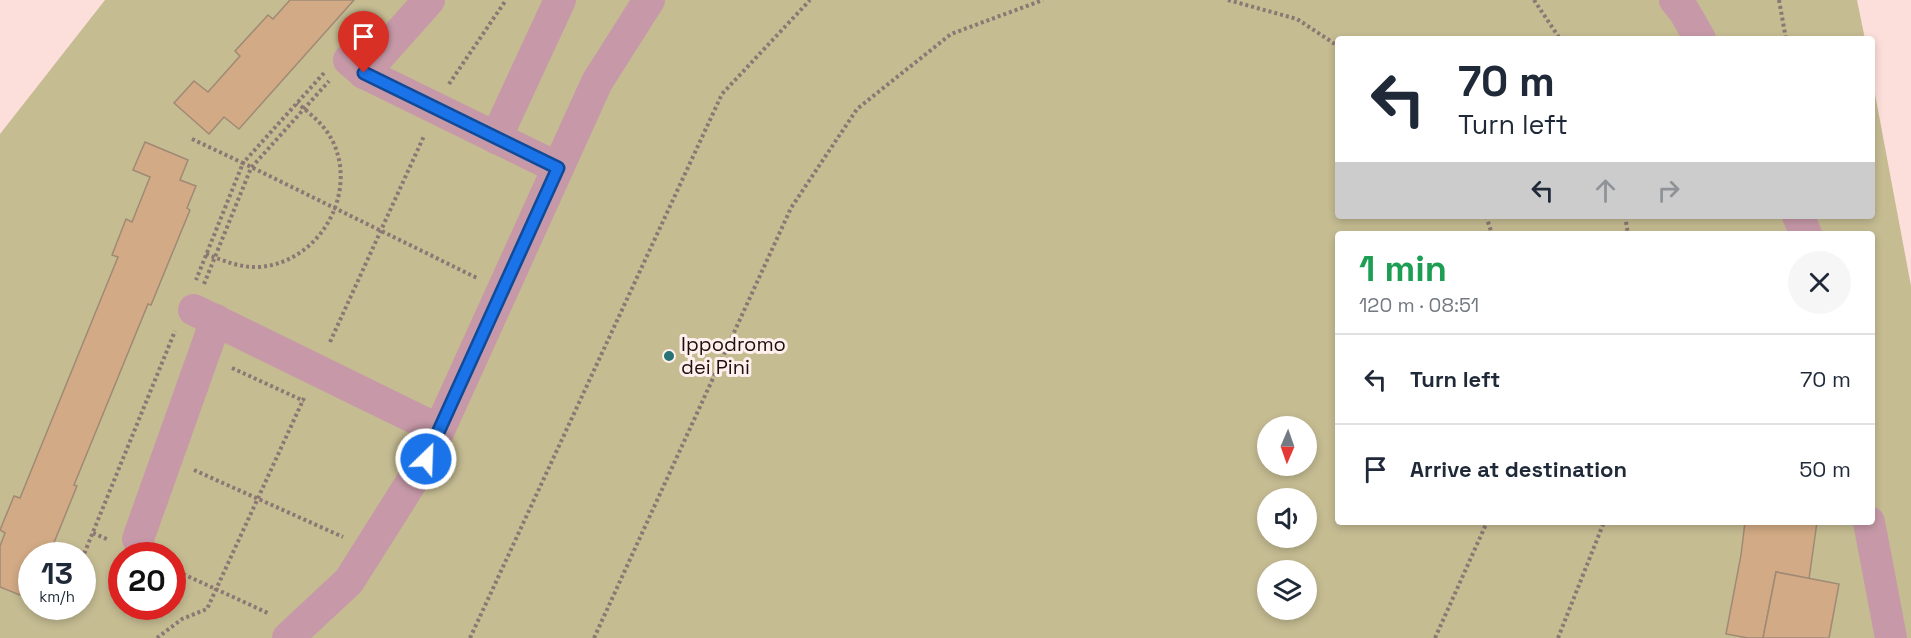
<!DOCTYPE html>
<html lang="en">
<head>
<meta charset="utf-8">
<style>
  body { margin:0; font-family:"Space Grotesk",sans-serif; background:#f6f6f7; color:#1f2937; height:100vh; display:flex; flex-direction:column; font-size:22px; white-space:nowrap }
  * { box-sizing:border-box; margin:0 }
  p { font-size:20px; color:#747a83 }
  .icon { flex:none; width:33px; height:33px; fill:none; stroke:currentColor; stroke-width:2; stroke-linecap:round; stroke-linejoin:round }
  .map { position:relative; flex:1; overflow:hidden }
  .side { position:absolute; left:1335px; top:231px; width:540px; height:294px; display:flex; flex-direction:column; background:#fff; border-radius:6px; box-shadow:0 3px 9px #0003 }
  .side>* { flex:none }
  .top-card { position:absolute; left:1335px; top:36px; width:540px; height:183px; border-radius:6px; box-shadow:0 3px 9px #0003; background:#fff; color:#1f2937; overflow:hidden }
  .needle { width:39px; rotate:182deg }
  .fabs { position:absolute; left:1257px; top:416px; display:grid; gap:12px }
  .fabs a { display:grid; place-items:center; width:60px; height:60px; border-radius:50%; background:#fff; box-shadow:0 3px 9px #0003; font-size:30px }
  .speed { position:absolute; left:18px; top:542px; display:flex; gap:12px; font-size:30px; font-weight:700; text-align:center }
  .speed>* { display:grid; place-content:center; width:78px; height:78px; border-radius:50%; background:#fff; box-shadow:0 3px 9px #0003; line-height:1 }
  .speed small { font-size:15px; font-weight:400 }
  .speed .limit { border:9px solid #d22; background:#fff; color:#111 }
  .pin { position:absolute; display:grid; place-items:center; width:51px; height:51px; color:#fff; margin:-62px -26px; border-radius:50% 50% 50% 0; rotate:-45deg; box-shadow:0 0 6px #0007 }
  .pin .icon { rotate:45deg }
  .me { position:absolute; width:66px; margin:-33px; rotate:24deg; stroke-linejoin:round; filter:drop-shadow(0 0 4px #0008) }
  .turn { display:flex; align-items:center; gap:21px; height:126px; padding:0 24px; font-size:27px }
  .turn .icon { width:78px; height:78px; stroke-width:2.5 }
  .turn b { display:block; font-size:42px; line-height:51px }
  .lanes { display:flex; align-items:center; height:57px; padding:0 24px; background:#0003; justify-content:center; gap:30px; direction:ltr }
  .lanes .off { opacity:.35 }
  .round { display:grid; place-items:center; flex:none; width:63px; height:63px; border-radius:32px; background:#f6f6f7 }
  .headline { display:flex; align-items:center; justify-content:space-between; height:102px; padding:0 24px }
  h1 { font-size:36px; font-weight:600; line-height:45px; color:#1e9e55 }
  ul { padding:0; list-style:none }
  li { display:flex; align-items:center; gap:18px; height:90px; padding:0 24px; border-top:2px solid #e0e1e3 }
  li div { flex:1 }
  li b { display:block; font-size:22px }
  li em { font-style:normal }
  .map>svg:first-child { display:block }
  .green { fill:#c5bc92; fill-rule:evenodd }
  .building { fill:#d2aa85; stroke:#a08a75; stroke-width:1.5 }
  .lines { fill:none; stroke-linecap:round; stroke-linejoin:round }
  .path { stroke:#8b7773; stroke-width:4; stroke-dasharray:3 3; stroke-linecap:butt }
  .minor { stroke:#c799a8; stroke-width:32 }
  .route-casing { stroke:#114b97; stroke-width:15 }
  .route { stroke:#1a73e8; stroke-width:10 }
  .poi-dot { fill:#287376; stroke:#fff0ed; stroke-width:2 }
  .labels { text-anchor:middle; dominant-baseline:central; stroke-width:6; stroke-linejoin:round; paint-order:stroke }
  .poi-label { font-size:20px; fill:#1c100e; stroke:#fff0ed; text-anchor:start }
</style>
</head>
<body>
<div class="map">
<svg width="1911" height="638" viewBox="0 0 1911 638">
  <rect width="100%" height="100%" fill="#fcdfda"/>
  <!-- green -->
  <path class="green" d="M105,0h1752l8,39h-527v177h534v-138l39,208v352h-1911v-504zM1338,234h534v288h-534zM1268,426h38v39h-38zM1268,498h38v39h-38zM32,555h50v51h-50zM122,555h50v51h-50zM1268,570h38v39h-38z"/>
  <!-- building -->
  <g class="building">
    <polygon points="290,0 354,0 239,129 224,117 209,134 174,103 194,81 208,92 240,56 235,51 268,15 273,19"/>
    <polygon points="145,142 188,160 180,180 196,186 187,208 190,210 151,305 148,304 74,485 77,486 49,555 32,555 32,600 0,587 0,546 5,533 0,530 14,496 20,498 118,257 112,255 126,219 132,222 150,177 133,170"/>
    <polygon points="1745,522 1817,522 1809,579 1776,572 1763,638 1748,638 1726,634 1741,555"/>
    <polygon points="1776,572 1839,584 1829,638 1763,638"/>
  </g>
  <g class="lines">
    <!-- path -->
    <g class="path">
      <polyline points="1228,0 1297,19 1338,46"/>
      <polyline points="1534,0 1560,39"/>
      <polyline points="1779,0 1786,39"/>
      <polyline points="324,73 243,163 477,278"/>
      <polyline points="449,84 506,0"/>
      <polyline points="192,139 243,163 196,280"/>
      <polyline points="1486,216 1492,234"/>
      <polyline points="1625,216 1628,234"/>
      <path d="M206,254c18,7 35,14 54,13 58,-5 97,-70 74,-123 -8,-18 -22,-29 -37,-41"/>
      <polyline points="204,284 251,168 329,81"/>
      <polyline points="330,342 424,136"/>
      <polyline points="232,368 304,401"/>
      <polyline points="194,470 343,537"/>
      <polyline points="93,533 109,540"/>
      <polyline points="82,559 175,331"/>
      <polyline points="172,569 270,614"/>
      <polyline points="157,638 182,619 207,609 304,398"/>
      <polyline points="470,638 722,94 810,0"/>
      <polyline points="594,638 791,208 857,109 951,34 1043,0"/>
      <polyline points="1435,638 1487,522"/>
      <polyline points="1558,638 1604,522"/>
    </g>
    <!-- minor -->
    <g class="minor">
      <polyline points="1675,0 1684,11 1700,39"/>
      <polyline points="349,60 364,73 429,0"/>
      <polyline points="364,73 558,168"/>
      <polyline points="496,138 560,0"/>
      <polyline points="1798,216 1806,234"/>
      <polyline points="194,310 439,430"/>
      <polyline points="1869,522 1891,638"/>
      <polyline points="138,539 216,320"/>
      <polyline points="288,638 349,581 426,459 597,82 649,0"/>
    </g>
  </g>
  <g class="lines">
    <!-- route casing -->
    <g class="route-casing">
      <polyline id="route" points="364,73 558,168 426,459"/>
    </g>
    <!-- route -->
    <use href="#route" class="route"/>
  </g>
  <!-- markers -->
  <circle class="poi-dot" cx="669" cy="356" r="6"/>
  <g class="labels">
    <!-- poi labels -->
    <g class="poi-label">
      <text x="681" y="344">Ippodromo<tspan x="681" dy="23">dei Pini</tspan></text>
    </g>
  </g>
</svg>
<div class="fabs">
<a><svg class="needle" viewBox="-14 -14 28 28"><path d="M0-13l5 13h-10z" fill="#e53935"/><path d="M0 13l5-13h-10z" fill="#747a83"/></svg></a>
<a><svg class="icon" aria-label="sound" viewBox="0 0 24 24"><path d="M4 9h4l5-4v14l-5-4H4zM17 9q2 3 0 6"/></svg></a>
<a><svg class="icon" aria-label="layers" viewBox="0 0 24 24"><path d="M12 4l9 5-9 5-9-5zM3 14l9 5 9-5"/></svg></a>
</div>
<div class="speed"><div>13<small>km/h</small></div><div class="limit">20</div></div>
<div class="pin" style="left:364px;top:73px;background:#d93025"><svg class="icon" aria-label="arrive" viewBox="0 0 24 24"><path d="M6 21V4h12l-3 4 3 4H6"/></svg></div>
<svg class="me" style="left:426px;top:459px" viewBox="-20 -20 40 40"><circle r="17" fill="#1a73e8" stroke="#fff" stroke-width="3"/><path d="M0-11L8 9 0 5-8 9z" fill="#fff"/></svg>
<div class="top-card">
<div class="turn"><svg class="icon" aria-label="left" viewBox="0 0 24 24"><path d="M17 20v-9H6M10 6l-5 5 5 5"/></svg><div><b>70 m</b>Turn left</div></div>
<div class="lanes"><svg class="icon" aria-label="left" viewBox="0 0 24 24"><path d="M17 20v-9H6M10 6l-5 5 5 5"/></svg><svg class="icon off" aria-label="ahead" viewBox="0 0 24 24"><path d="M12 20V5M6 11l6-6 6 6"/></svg><svg class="icon off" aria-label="right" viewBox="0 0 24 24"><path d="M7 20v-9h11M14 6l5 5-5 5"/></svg></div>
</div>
<section class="side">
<div class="headline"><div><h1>1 min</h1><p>120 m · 08:51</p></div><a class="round"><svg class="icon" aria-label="close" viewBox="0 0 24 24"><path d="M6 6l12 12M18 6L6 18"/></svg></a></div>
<ul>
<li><svg class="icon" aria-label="left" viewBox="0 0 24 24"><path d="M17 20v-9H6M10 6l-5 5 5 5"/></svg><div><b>Turn left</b></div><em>70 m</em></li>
<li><svg class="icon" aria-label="arrive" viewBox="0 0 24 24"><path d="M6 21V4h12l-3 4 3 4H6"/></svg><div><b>Arrive at destination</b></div><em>50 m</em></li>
</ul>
</section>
</div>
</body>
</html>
